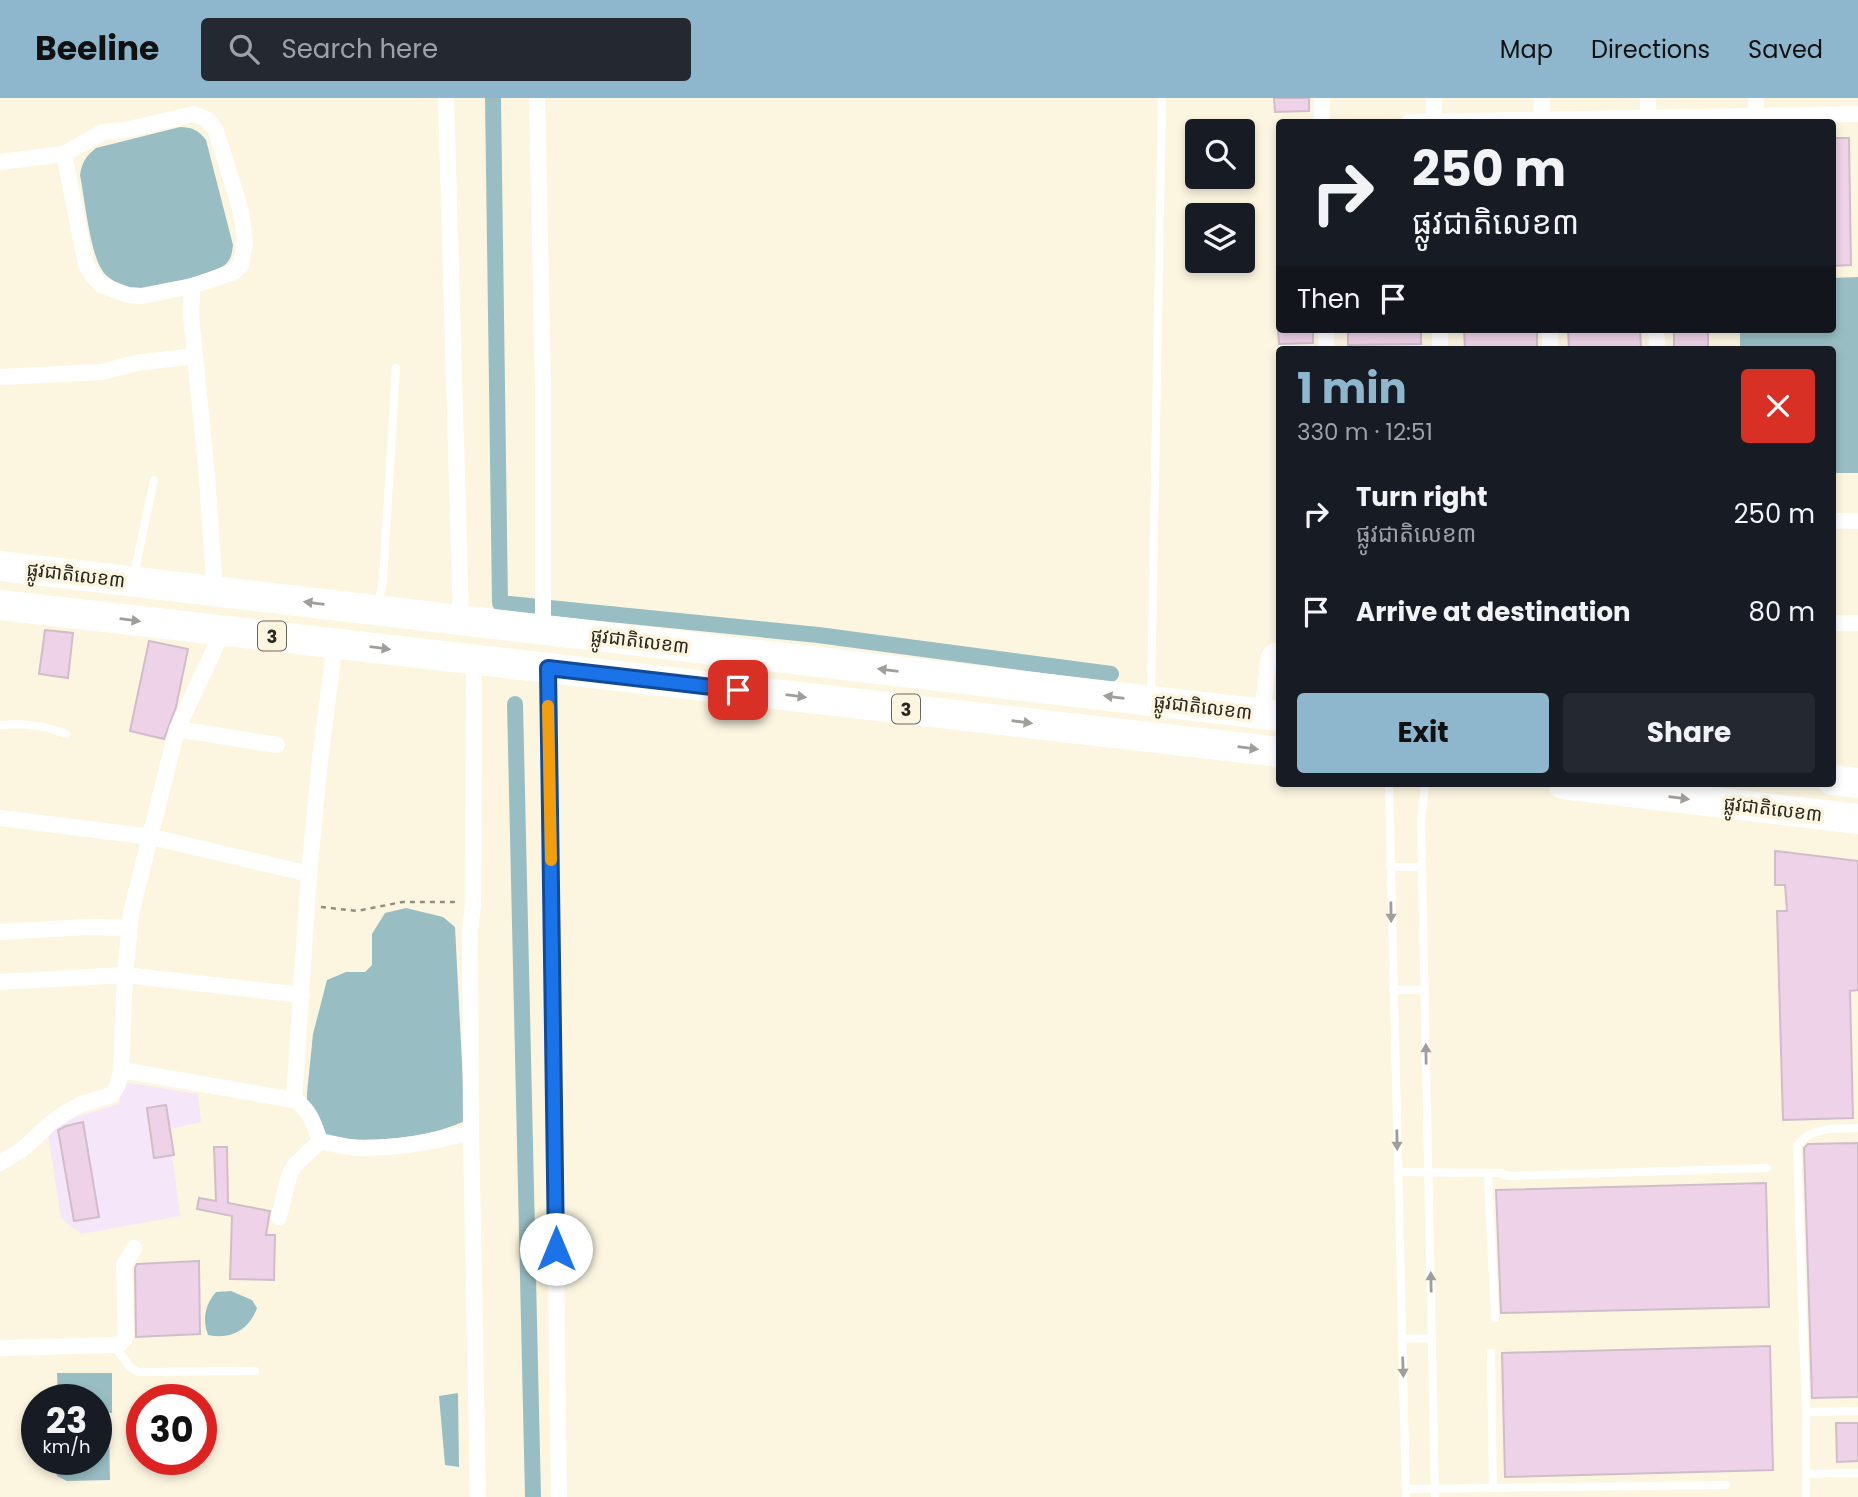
<!DOCTYPE html>
<html lang="en">
<head>
<meta charset="utf-8">
<style>
  body { margin:0; font-family:Poppins,"Noto Sans Khmer",sans-serif; background:#242831; color:#f1f3f6; height:100vh; display:flex; flex-direction:column; font-size:26px; white-space:nowrap }
  * { box-sizing:border-box; margin:0 }
  p { font-size:23px; color:#9ea1a6 }
  .icon { flex:none; width:38px; height:38px; fill:none; stroke:currentColor; stroke-width:2; stroke-linecap:round; stroke-linejoin:round }
  .map { position:relative; flex:1; overflow:hidden }
  .sheet { position:absolute; left:1276px; top:248px; width:560px; height:441px; display:flex; flex-direction:column; background:#171b24; border-radius:7px; box-shadow:0 4px 10px #0003 }
  .sheet>* { flex:none }
  .top-card { position:absolute; left:1276px; top:21px; width:560px; height:214px; border-radius:7px; box-shadow:0 4px 10px #0003; background:#171b24; color:#f1f3f6; overflow:hidden }
  .tools { position:absolute; left:1185px; top:21px; display:grid; gap:14px }
  .tools a { display:grid; place-items:center; width:70px; height:70px; border-radius:7px; background:#171b24; box-shadow:0 4px 10px #0003; font-size:35px }
  .speed { position:absolute; left:21px; top:1286px; display:flex; gap:14px; font-size:35px; font-weight:700; text-align:center }
  .speed>* { display:grid; place-content:center; width:91px; height:91px; border-radius:50%; background:#171b24; box-shadow:0 4px 10px #0003; line-height:1 }
  .speed small { font-size:18px; font-weight:400 }
  .speed .limit { border:10px solid #d22; background:#fff; color:#111 }
  .pin { position:absolute; display:grid; place-items:center; width:60px; height:60px; color:#fff; margin:-30px; border-radius:14px; box-shadow:0 4px 10px #0006 }
  .me { position:absolute; width:77px; margin:-38px; rotate:0deg; stroke-linejoin:round; filter:drop-shadow(0 0 5px #0008) }
  .turn { display:flex; align-items:center; gap:24px; height:147px; padding:0 21px; font-size:32px }
  .turn .icon { width:91px; height:91px; stroke-width:2.5 }
  .turn b { display:block; font-size:49px; line-height:60px }
  .then { display:flex; align-items:center; height:66px; padding:0 21px; background:#0003; gap:14px; font-size:26px }
  .round { display:grid; place-items:center; flex:none; width:74px; height:74px; border-radius:7px; background:#242831 }
  .head { display:flex; align-items:center; justify-content:space-between; height:119px; padding:0 21px }
  h1 { font-size:42px; font-weight:700; line-height:52px; color:#8eb6cd }
  .button { display:flex; gap:14px; margin-top:auto; padding:14px 21px }
  .button a { flex:1; height:80px; border-radius:7px; background:#8eb6cd; color:#111; font-size:28px; font-weight:700; line-height:80px; text-align:center }
  .button a+a { background:#242831; color:#f1f3f6 }
  ul { padding:0; list-style:none }
  li { display:flex; align-items:center; gap:21px; height:98px; padding:0 21px }
  li div { flex:1 }
  li b { display:block; font-size:26px }
  li em { font-style:normal }
  header { display:flex; align-items:center; gap:42px; box-sizing:border-box; height:98px; padding:0 35px; background:#8eb6cd; color:#111 }
  header strong { font-size:33px }
  nav { display:flex; gap:38px; margin-inline-start:auto; font-size:24px }
  .search { width:490px; height:63px; background:#242831; display:flex; align-items:center; gap:18px; box-sizing:border-box; padding:0 24px; border-radius:7px; color:#9ea1a6; font-size:26px }
  .map>svg:first-child { display:block }
  .education { fill:#f5e6f9 }
  .water { fill:#98bec3 }
  .lines { fill:none; stroke-linecap:round; stroke-linejoin:round }
  .canal { stroke:#98bec3; stroke-width:16 }
  .building { fill:#eed2e7; stroke:#d0bdca; stroke-width:2 }
  .path { stroke:#928d7f; stroke-width:2.5; stroke-dasharray:5 5; stroke-linecap:butt }
  .lane { stroke:#fff; stroke-width:8 }
  .street { stroke:#fff; stroke-width:16 }
  .highway { stroke:#fff; stroke-width:30 }
  .oneway { fill:#a09e9b }
  .route-casing { stroke:#114b97; stroke-width:18 }
  .route { stroke:#1a73e8; stroke-width:12 }
  .slow { stroke:#f59e0b; stroke-width:12 }
  .labels { text-anchor:middle; dominant-baseline:central; stroke-width:7; stroke-linejoin:round; paint-order:stroke }
  .shield { fill:#fcf6e1; stroke:#6a665b; stroke-width:2 }
  .shield-label { font-size:18px; font-weight:bold; fill:#2b2821 }
  .street-label { font-size:19px; fill:#2b2821; stroke:#fcf6e1 }
</style>
</head>
<body>
<header>
<strong>Beeline</strong>
<div class="search"><svg class="icon" aria-label="search" viewBox="0 0 24 24"><circle cx="10" cy="10" r="6"/><path d="M15 15l6 6"/></svg>Search here</div>
<nav><a>Map</a><a>Directions</a><a>Saved</a></nav>
</header>
<div class="map">
<svg width="1858" height="1399" viewBox="0 0 1858 1399">
  <rect width="100%" height="100%" fill="#fcf6e1"/>
  <!-- education -->
  <polygon class="education" points="123,984 198,996 201,1024 169,1031 180,1118 81,1136 61,1120 48,1036 62,1023 119,1006"/>
  <!-- water -->
  <g class="water">
    <path d="M180,29c12,0 18,3 26,13l27,105c-1,7 -1,13 -7,19 -8,8 -76,27 -88,26 -11,-1 -25,-8 -33,-16 -15,-16 -20,-75 -25,-99 2,-13 6,-19 16,-27z"/>
    <polygon points="1858,179 1858,375 1832,375 1832,252 1740,252 1740,231 1832,231 1832,180"/>
    <path d="M406,810l37,9 12,10 10,194c-42,19 -94,21 -139,17l-19,-37v-8l6,-59 14,-54 19,-8h19l7,-7v-31l13,-21z"/>
    <path d="M231,1193l21,9 5,8c-8,22 -26,32 -49,27 -6,-16 -3,-30 8,-43z"/>
    <polygon points="57,1275 112,1275 112,1315 96,1313 96,1302 58,1302"/>
    <polygon points="458,1295 459,1369 445,1367 439,1298"/>
    <polygon points="96,1328 109,1332 110,1382 67,1383 57,1378 53,1362 96,1362"/>
  </g>
  <g class="lines">
    <!-- canal -->
    <g class="canal">
      <polyline points="493,0 500,505 818,537 1111,576"/>
      <polyline points="515,606 533,1399"/>
    </g>
  </g>
  <!-- building -->
  <g class="building">
    <polygon points="1274,0 1309,0 1309,13 1275,14"/>
    <polygon points="1832,40 1849,40 1851,167 1832,168"/>
    <polygon points="1278,231 1313,231 1313,245 1279,246"/>
    <polygon points="1348,231 1421,231 1421,246 1348,247"/>
    <polygon points="1464,231 1537,231 1537,252 1465,252"/>
    <polygon points="1568,231 1640,231 1641,252 1569,252"/>
    <rect x="1674" y="231" width="34" height="21"/>
    <polygon points="45,532 73,535 68,580 39,576"/>
    <polygon points="149,543 188,551 176,609 164,641 130,633"/>
    <polygon points="1775,753 1858,763 1858,892 1850,893 1853,1020 1783,1022 1777,813 1787,813 1785,787 1775,787"/>
    <polygon points="166,1007 174,1057 154,1060 147,1010"/>
    <polygon points="83,1024 99,1119 74,1123 58,1032 66,1028"/>
    <polygon points="1858,1045 1858,1299 1812,1300 1804,1050 1808,1046"/>
    <polygon points="214,1049 227,1049 228,1105 270,1113 266,1137 275,1137 274,1182 230,1181 232,1118 197,1111 199,1100 216,1103"/>
    <polygon points="1766,1085 1769,1209 1501,1215 1496,1092"/>
    <polygon points="199,1163 200,1236 136,1239 135,1170 137,1166"/>
    <polygon points="1770,1248 1773,1372 1505,1379 1502,1255"/>
    <polygon points="1836,1325 1858,1325 1858,1363 1837,1364"/>
  </g>
  <g class="lines">
    <!-- path -->
    <polyline class="path" points="321,809 357,813 402,804 457,804"/>
    <!-- lane -->
    <g class="lane">
      <polyline points="134,477 154,382"/>
      <polyline points="378,508 383,482 396,270"/>
      <polyline points="1151,599 1162,0"/>
      <path d="M0,627c25,-2 42,0 66,9"/>
      <polyline points="1389,686 1406,1399"/>
      <polyline points="1425,686 1421,723 1435,1399"/>
      <polyline points="1390,769 1422,769"/>
      <polyline points="1393,892 1424,892"/>
      <polyline points="1398,1074 1500,1075 1508,1078 1767,1070"/>
      <polyline points="1488,1076 1495,1220"/>
      <polyline points="1402,1241 1432,1240"/>
      <polyline points="113,1247 131,1270 139,1274 255,1273"/>
      <polyline points="1491,1255 1493,1390"/>
      <polyline points="1806,1314 1858,1313"/>
      <polyline points="1806,1376 1858,1375"/>
      <polyline points="1406,1391 1726,1387"/>
      <path d="M1806,1399v-85l-9,-266c14,-20 39,-17 61,-18"/>
    </g>
    <!-- street -->
    <g class="street">
      <polyline points="446,0 461,522"/>
      <polyline points="537,0 543,287 543,532"/>
      <polyline points="1322,0 1322,24"/>
      <polyline points="1434,0 1434,24"/>
      <polyline points="1542,0 1542,24"/>
      <polyline points="1648,0 1648,24"/>
      <polyline points="1756,0 1756,24"/>
      <polyline points="1409,24 1858,16"/>
      <polyline points="0,64 64,56 103,34 125,32 194,16 208,22 216,33 241,113 245,143 241,167 234,174 192,188 141,198 128,197 101,187 93,178 86,167 64,56"/>
      <polyline points="192,188 191,217 206,367 215,493"/>
      <polyline points="1326,231 1326,252"/>
      <polyline points="1440,231 1440,252"/>
      <polyline points="1550,231 1550,252"/>
      <polyline points="1656,231 1657,252"/>
      <polyline points="0,279 102,274 136,265 195,258"/>
      <polyline points="1832,423 1858,423"/>
      <polyline points="1832,525 1858,525"/>
      <polyline points="474,561 473,805 470,835 471,1034 478,1399"/>
      <polyline points="548,570 559,1399"/>
      <polyline points="1262,616 1269,558 1274,553 1279,553"/>
      <polyline points="177,631 277,647"/>
      <polyline points="0,720 152,739 309,776"/>
      <polyline points="0,834 87,829 129,830"/>
      <polyline points="0,884 125,877 302,897"/>
      <path d="M121,972l173,30c16,9 20,24 26,41 14,3 29,7 43,7 35,0 74,-7 108,-16"/>
      <polyline points="294,1002 309,776 320,662 335,545"/>
      <polyline points="0,1065 23,1051 53,1023 79,1007 111,997 118,987 121,972 125,877 131,815 177,631 223,533"/>
      <polyline points="279,1119 289,1078 294,1068 320,1043"/>
      <polyline points="0,1250 113,1247 121,1245 126,1239 124,1167 134,1150"/>
    </g>
    <!-- highway -->
    <g class="highway">
      <polyline points="0,468 1279,618"/>
      <polyline points="0,507 1279,654"/>
      <polyline points="1832,682 1858,685"/>
      <polyline points="1563,686 1858,721"/>
    </g>
  </g>
  <!-- one-way arrows -->
  <defs><path id="oneway-solid" d="M-6-.8H1V-3.2L6.5 0L1 3.2V.8H-6Z" transform="scale(1.75)"/></defs>
  <g class="oneway">
    <use href="#oneway-solid" transform="translate(314 505) rotate(-173)"/>
    <use href="#oneway-solid" transform="translate(130 522) rotate(7)"/>
    <use href="#oneway-solid" transform="translate(380 550) rotate(7)"/>
    <use href="#oneway-solid" transform="translate(888 572) rotate(-173)"/>
    <use href="#oneway-solid" transform="translate(796 598) rotate(7)"/>
    <use href="#oneway-solid" transform="translate(1114 599) rotate(-173)"/>
    <use href="#oneway-solid" transform="translate(1022 624) rotate(7)"/>
    <use href="#oneway-solid" transform="translate(1248 650) rotate(7)"/>
    <use href="#oneway-solid" transform="translate(1679 700) rotate(7)"/>
    <use href="#oneway-solid" transform="translate(1391 814) rotate(89)"/>
    <use href="#oneway-solid" transform="translate(1426 956) rotate(-91)"/>
    <use href="#oneway-solid" transform="translate(1397 1042) rotate(89)"/>
    <use href="#oneway-solid" transform="translate(1431 1184) rotate(-91)"/>
    <use href="#oneway-solid" transform="translate(1403 1269) rotate(88)"/>
  </g>
  <g class="lines">
    <!-- route casing -->
    <g class="route-casing">
      <polyline id="route" points="556,1151 548,570 738,592"/>
    </g>
    <!-- route -->
    <use href="#route" class="route"/>
    <!-- slow -->
    <polyline class="slow" points="548,608 551,762"/>
  </g>
  <g class="labels">
    <!-- shield labels -->
    <g class="shield">
      <rect x="258" y="523.5" width="28" height="29" rx="5"/>
      <rect x="892" y="596.5" width="28" height="29" rx="5"/>
    </g>
    <g class="shield-label">
      <text x="272" y="538">3</text>
      <text x="906" y="611">3</text>
    </g>
    <!-- street labels -->
    <g class="street-label">
      <text transform="translate(76 477) rotate(7)">ផ្លូវជាតិលេខ៣</text>
      <text transform="translate(640 543) rotate(7)">ផ្លូវជាតិលេខ៣</text>
      <text transform="translate(1203 609) rotate(7)">ផ្លូវជាតិលេខ៣</text>
      <text transform="translate(1773 711) rotate(7)">ផ្លូវជាតិលេខ៣</text>
    </g>
  </g>
</svg>
<div class="tools">
<a><svg class="icon" aria-label="search" viewBox="0 0 24 24"><circle cx="10" cy="10" r="6"/><path d="M15 15l6 6"/></svg></a>
<a><svg class="icon" aria-label="layers" viewBox="0 0 24 24"><path d="M12 4l9 5-9 5-9-5zM3 14l9 5 9-5"/></svg></a>
</div>
<div class="speed"><div>23<small>km/h</small></div><div class="limit">30</div></div>
<div class="pin" style="left:738px;top:592px;background:#d93025"><svg class="icon" aria-label="arrive" viewBox="0 0 24 24"><path d="M6 21V4h12l-3 4 3 4H6"/></svg></div>
<svg class="me" style="left:556px;top:1151px" viewBox="-20 -20 40 40"><circle r="19" fill="#fff"/><path d="M0-13L10 11 0 6-10 11z" fill="#1a73e8"/></svg>
<div class="top-card">
<div class="turn"><svg class="icon" aria-label="right" viewBox="0 0 24 24"><path d="M7 20v-9h11M14 6l5 5-5 5"/></svg><div><b>250 m</b>ផ្លូវជាតិលេខ៣</div></div>
<div class="then">Then<svg class="icon" aria-label="arrive" viewBox="0 0 24 24"><path d="M6 21V4h12l-3 4 3 4H6"/></svg></div>
</div>
<section class="sheet">
<div class="head"><div><h1>1 min</h1><p>330 m · 12:51</p></div><a class="round" style="background:#d93025;color:#fff"><svg class="icon" aria-label="close" viewBox="0 0 24 24"><path d="M6 6l12 12M18 6L6 18"/></svg></a></div>
<ul>
<li><svg class="icon" aria-label="right" viewBox="0 0 24 24"><path d="M7 20v-9h11M14 6l5 5-5 5"/></svg><div><b>Turn right</b><p>ផ្លូវជាតិលេខ៣</p></div><em>250 m</em></li>
<li><svg class="icon" aria-label="arrive" viewBox="0 0 24 24"><path d="M6 21V4h12l-3 4 3 4H6"/></svg><div><b>Arrive at destination</b></div><em>80 m</em></li>
</ul>
<div class="button"><a>Exit</a><a>Share</a></div>
</section>
</div>
</body>
</html>
